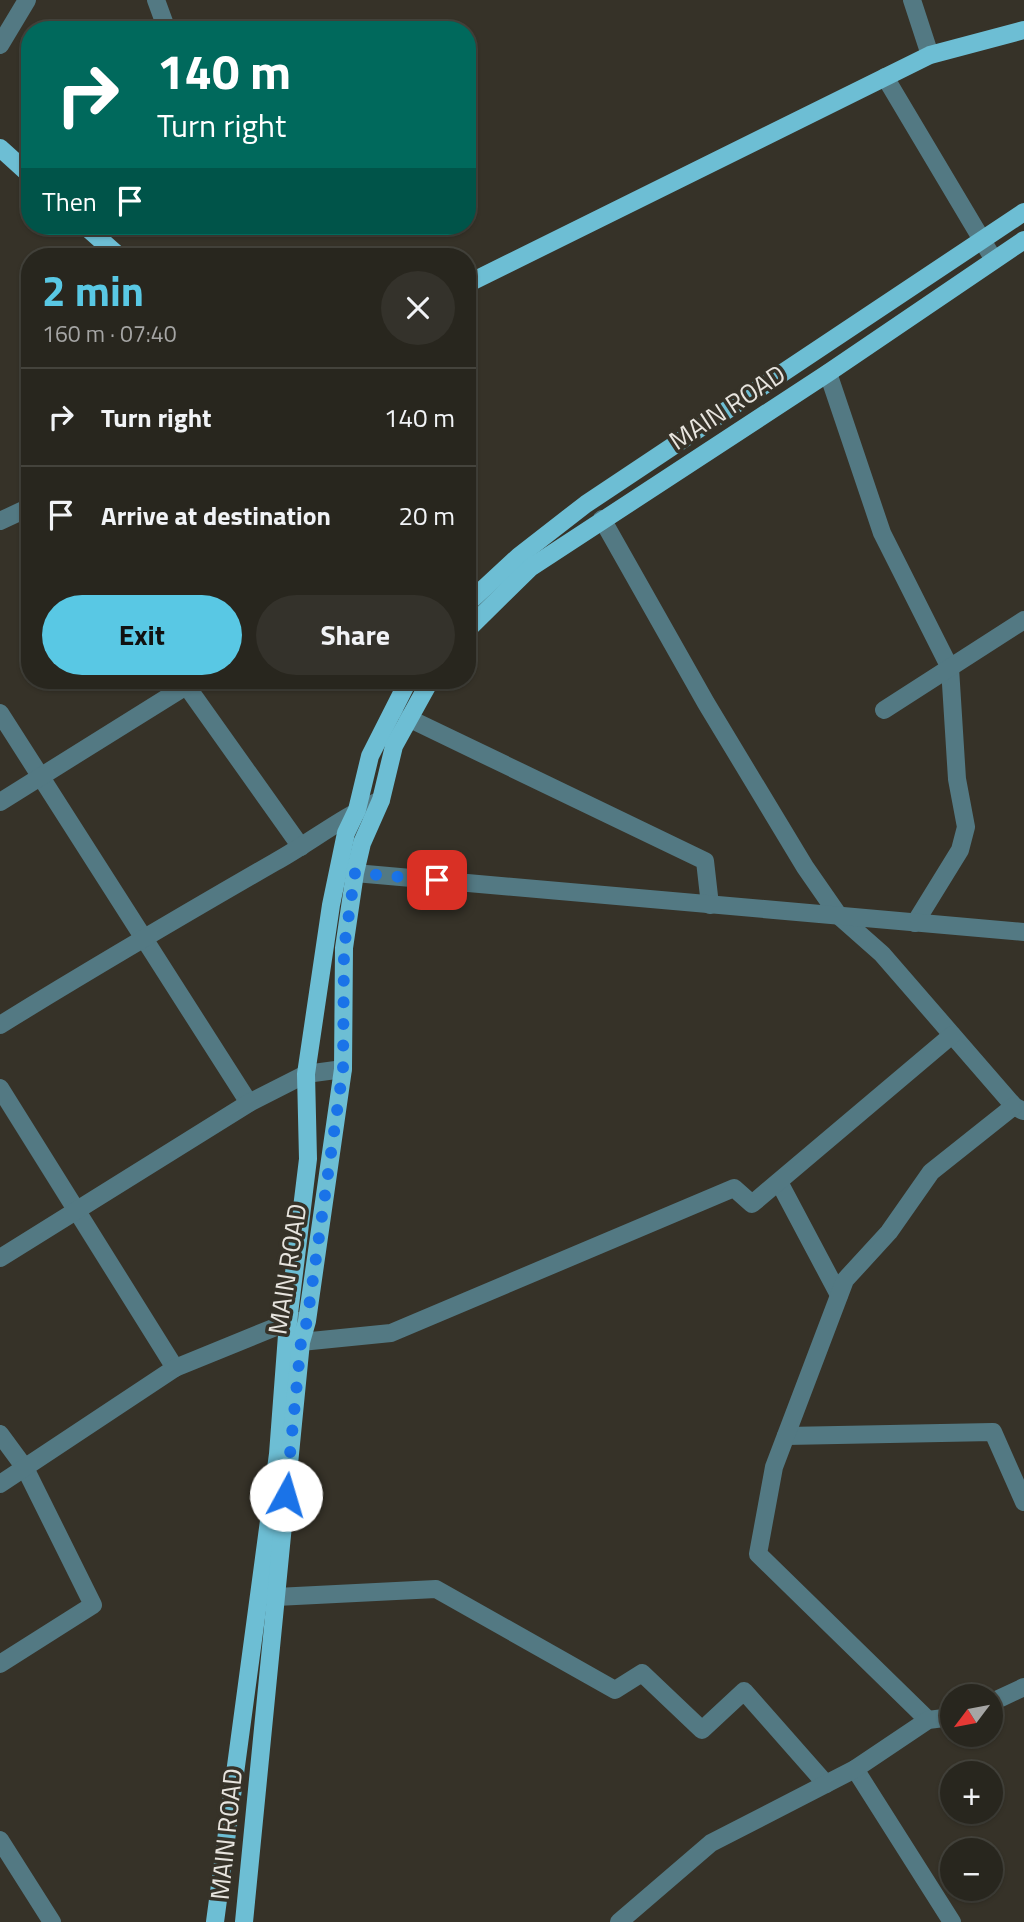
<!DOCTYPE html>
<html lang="en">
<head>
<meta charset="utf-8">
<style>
  body { margin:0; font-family:"Titillium Web",sans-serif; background:#34322b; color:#f1f3f6; height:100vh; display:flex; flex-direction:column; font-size:26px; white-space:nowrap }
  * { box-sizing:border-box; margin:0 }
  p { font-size:23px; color:#a5a5a4 }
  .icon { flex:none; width:38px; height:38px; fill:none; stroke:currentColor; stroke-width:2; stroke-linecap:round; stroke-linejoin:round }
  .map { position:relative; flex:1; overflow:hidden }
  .panel { position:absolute; left:21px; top:248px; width:455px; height:441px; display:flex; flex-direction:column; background:#28261e; border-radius:28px; box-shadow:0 2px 5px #0004,0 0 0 2px #44433c }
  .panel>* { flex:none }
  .hud { position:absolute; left:21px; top:21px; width:455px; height:214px; border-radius:28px; box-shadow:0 2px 5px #0004,0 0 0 2px #44433c; background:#00695c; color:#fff; overflow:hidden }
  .needle { width:46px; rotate:238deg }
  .fabs { position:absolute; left:940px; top:1684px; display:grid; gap:14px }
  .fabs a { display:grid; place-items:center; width:63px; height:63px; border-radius:50%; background:#28261e; box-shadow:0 2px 5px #0004,0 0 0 2px #44433c; font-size:35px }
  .pin { position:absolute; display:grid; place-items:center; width:60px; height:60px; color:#fff; margin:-30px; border-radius:14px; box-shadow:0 4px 10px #0006 }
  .me { position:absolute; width:77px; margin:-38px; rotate:6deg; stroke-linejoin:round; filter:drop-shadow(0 0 5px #0008) }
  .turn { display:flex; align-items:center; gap:24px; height:147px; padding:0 21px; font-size:32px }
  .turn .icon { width:91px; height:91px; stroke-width:2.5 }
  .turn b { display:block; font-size:49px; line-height:60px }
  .then { display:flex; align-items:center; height:66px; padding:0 21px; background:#0003; gap:14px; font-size:26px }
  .round { display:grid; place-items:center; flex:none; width:74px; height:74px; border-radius:37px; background:#34322b }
  .overview { display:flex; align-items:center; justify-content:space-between; height:119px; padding:0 21px }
  h1 { font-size:42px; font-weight:700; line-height:52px; color:#59c8e4 }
  .cta { display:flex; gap:14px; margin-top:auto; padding:14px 21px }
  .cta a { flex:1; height:80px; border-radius:42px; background:#59c8e4; color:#111; font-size:28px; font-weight:700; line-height:80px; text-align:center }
  .cta a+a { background:#34322b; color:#f1f3f6 }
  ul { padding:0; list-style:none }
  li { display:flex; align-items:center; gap:21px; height:98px; padding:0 21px; border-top:2px solid #44433c }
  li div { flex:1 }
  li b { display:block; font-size:26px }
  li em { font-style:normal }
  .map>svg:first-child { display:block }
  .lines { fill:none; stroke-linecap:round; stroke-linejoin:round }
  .minor { stroke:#537983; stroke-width:18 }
  .major { stroke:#6dbed4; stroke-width:18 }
  .route { stroke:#1a73e8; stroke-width:12; stroke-dasharray:0 21.6 }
  .labels { text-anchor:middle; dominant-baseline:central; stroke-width:7; stroke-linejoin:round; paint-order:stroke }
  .street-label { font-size:26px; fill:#e7e4de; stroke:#363228 }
</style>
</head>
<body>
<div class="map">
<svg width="1024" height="1922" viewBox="0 0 1024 1922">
  <rect width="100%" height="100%" fill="#363228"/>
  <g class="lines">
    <!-- minor -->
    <g class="minor">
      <polyline points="156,0 167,30"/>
      <polyline points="912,0 930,55"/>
      <polyline points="0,45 27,0"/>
      <polyline points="885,77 994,260"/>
      <polyline points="828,373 882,533 950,668 957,779 966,827 960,850 915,923"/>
      <polyline points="602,519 706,703 805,867 839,916 882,954 1014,1106 1023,1111"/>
      <polyline points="0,521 30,507"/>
      <polyline points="183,681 301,847"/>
      <polyline points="884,710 1024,620"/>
      <polyline points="0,713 249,1103"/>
      <polyline points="408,718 705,861 710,905"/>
      <polyline points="0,802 194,681"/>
      <polyline points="355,873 1024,932"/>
      <path d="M0,1025c91,-56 183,-110 275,-163 36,-20 68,-46 106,-62"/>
      <polyline points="0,1088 175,1368"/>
      <polyline points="779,1182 839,1295"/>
      <polyline points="0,1258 249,1103 306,1074 343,1069"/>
      <polyline points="301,1342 391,1333 734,1188 752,1204 952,1035"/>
      <polyline points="0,1434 25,1468 93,1605 0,1664"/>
      <polyline points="786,1436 993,1432 1024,1502"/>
      <polyline points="0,1484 175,1368 288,1322 300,1321"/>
      <polyline points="276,1597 436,1589 615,1690 642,1673 702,1730 744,1691 826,1784"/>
      <polyline points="990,1703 1024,1687"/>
      <polyline points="928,1720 758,1554 774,1467 845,1280 889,1232 931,1172 1014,1106"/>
      <polyline points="855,1769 952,1922"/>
      <polyline points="0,1840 52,1922"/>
      <polyline points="619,1922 711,1843 855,1769 928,1720 952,1717"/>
    </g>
    <!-- major -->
    <g class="major">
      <polyline points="0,148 30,175"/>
      <polyline points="85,226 120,257"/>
      <polyline points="467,284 930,55 1024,30"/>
      <polyline points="467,604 519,556 586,504 1024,212"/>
      <polyline points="467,630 530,568 828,373 1024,240"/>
      <polyline points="215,1922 278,1454 288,1322 308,1159 306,1074 331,905 346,833 357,810 370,756 408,681"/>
      <polyline points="244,1922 301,1342 307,1321 343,1069 344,948 355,873 362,843 381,800 394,746 430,681"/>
    </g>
  </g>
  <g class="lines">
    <!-- route -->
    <polyline class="route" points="286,1495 301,1342 307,1321 343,1069 344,948 355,873 437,880"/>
  </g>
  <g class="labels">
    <!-- street labels -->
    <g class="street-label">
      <text transform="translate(727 407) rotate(-33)">MAIN ROAD</text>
      <text transform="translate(287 1269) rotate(-81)">MAIN ROAD</text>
      <text transform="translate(226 1834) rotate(-84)">MAIN ROAD</text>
    </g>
  </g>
</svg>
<div class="fabs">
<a><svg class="needle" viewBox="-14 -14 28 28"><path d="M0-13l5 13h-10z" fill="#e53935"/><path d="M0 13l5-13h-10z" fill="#a5a5a4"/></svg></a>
<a>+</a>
<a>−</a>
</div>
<div class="pin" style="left:437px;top:880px;background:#d93025"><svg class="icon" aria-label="arrive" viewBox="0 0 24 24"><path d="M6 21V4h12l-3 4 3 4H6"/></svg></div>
<svg class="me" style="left:286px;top:1495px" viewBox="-20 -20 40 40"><circle r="19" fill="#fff"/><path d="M0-13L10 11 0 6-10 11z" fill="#1a73e8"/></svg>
<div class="hud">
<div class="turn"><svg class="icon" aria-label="right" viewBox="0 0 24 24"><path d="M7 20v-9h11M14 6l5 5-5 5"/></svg><div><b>140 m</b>Turn right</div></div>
<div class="then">Then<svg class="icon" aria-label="arrive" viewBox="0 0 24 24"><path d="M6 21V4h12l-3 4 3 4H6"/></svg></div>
</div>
<section class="panel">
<div class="overview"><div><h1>2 min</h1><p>160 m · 07:40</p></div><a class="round"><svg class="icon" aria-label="close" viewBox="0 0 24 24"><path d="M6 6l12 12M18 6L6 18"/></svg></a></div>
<ul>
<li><svg class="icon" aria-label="right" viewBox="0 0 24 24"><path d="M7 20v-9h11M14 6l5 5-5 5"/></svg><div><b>Turn right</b></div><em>140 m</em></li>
<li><svg class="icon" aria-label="arrive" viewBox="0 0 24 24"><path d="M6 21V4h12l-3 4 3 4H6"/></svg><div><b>Arrive at destination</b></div><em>20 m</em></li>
</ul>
<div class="cta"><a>Exit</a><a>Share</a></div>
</section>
</div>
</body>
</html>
